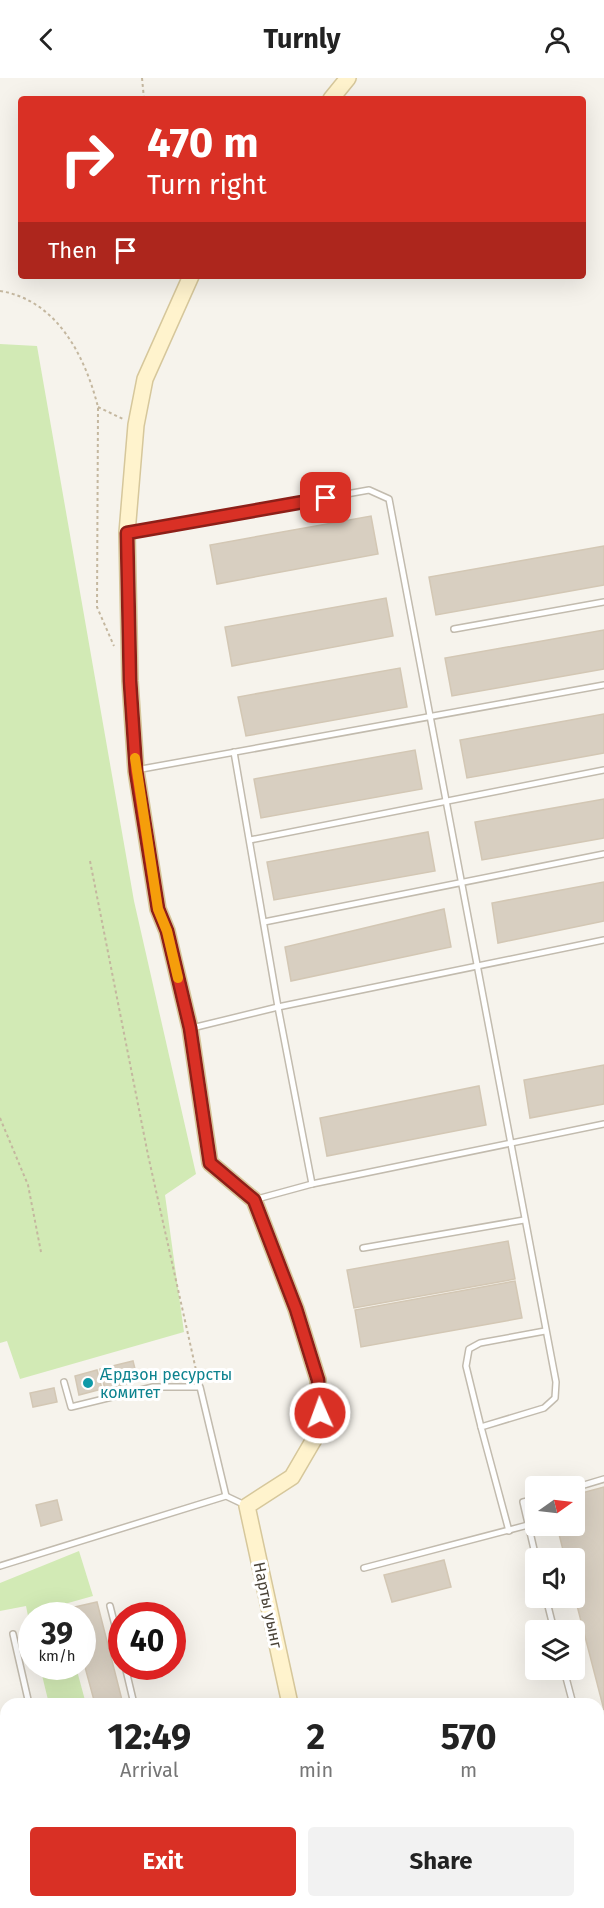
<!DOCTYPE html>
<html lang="en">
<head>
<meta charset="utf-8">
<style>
  body { margin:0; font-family:"Fira Sans",sans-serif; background:#f2f2f2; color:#222; height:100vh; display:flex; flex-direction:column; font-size:22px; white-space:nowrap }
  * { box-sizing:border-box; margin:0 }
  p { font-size:20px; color:#767676 }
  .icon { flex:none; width:33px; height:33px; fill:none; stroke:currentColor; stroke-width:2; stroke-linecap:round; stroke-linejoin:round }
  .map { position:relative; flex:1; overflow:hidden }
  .drawer { position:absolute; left:0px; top:1620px; width:604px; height:210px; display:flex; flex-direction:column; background:#fff; border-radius:18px 18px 0 0; box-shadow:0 6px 24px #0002 }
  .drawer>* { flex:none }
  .hud { position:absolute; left:18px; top:18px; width:568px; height:183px; border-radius:6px; box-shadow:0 6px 24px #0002; background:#d93025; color:#fff; overflow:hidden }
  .needle { width:39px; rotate:76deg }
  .buttons { position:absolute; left:525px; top:1398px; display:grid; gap:12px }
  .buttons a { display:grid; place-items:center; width:60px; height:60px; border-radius:6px; background:#fff; box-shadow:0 6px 24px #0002; font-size:30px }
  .speed { position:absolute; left:18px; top:1524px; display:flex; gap:12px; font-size:30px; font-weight:700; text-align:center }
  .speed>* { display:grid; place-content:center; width:78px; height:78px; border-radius:50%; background:#fff; box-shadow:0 6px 24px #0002; line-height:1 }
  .speed small { font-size:15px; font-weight:400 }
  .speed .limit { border:9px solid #d22; background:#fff; color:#111 }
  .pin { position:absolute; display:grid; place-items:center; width:51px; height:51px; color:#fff; margin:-26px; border-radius:12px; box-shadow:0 3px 9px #0006 }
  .me { position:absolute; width:66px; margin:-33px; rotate:358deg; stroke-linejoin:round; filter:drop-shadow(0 0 4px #0008) }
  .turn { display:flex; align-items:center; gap:21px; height:126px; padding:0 30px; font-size:27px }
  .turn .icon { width:78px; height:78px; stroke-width:2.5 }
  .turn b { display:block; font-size:42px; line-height:51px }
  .then { display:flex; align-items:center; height:57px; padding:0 30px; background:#0003; gap:12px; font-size:22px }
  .eta { display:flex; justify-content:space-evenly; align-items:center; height:102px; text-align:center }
  .eta b { font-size:36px; font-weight:700; line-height:42px }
  .action { display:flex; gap:12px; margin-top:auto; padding:12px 30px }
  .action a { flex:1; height:69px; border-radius:6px; background:#d93025; color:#fff; font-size:24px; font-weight:700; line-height:69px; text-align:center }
  .action a+a { background:#f2f2f2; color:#222 }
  header { display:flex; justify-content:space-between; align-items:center; height:78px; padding:0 30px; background:#fff; font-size:27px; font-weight:700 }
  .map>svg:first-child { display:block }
  .green { fill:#d2eab5 }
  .building { fill:#d8cfc1; stroke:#d3c7b4; stroke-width:1.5 }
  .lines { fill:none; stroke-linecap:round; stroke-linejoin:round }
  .lane-casing { stroke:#c2bbae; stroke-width:8 }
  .secondary-casing { stroke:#d6c79b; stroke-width:18 }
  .path { stroke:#c4b79f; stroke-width:2; stroke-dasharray:3 3; stroke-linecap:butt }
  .lane { stroke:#fff; stroke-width:5 }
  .secondary { stroke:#fff3cd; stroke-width:15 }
  .route-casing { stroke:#8d1f18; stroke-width:15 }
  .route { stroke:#d93025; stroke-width:10 }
  .slow { stroke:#f59e0b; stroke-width:10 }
  .culture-dot { fill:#0f9aa8; stroke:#fff; stroke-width:2 }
  .labels { text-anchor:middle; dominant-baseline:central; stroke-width:6; stroke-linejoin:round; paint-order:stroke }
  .culture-label { font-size:16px; fill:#0d838f; stroke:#fff; text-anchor:start }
  .street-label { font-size:16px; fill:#4b4439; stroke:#fff }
</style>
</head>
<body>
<header><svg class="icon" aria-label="back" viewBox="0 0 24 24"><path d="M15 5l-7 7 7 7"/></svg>Turnly<svg class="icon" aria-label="person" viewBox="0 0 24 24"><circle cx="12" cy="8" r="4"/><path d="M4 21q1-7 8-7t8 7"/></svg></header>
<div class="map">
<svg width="604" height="1830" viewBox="0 0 604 1830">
  <rect width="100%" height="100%" fill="#f6f3ec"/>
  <!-- green -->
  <g class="green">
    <polygon points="0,266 37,268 134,823 196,1096 165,1117 184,1254 20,1301 7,1263 0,1265"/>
    <polygon points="79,1473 93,1518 61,1527 63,1537 32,1538 31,1553 26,1528 0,1533 0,1505"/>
    <polygon points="40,1589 76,1589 86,1626 71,1626 69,1621 49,1626"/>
    <polygon points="6,1744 6,1824 28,1824 29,1829 0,1830 0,1745"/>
  </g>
  <!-- building -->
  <g class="building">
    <polygon points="371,438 378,476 217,506 210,467"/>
    <polygon points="604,468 604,507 436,537 429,499"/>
    <polygon points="386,520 393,558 232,588 225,549"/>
    <polygon points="604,552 604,591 452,618 445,580"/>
    <polygon points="400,590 407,629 246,658 238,619"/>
    <polygon points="604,636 604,675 467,700 460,662"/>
    <polygon points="415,672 422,711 261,740 254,701"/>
    <polygon points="604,721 604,760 482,782 475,744"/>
    <polygon points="428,754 435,793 274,822 267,784"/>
    <polygon points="604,804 604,843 498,865 492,825"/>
    <polygon points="444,831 451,869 291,903 285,869"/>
    <polygon points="604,987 604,1026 530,1040 524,1002"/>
    <polygon points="479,1008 486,1047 327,1078 320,1040"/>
    <polygon points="508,1163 515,1201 354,1230 347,1192"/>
    <polygon points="515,1203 522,1240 361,1269 355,1232"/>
    <polygon points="133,1283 138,1303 105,1311 100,1291"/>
    <polygon points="97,1292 102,1311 79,1317 75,1298"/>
    <polygon points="54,1310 57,1324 33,1329 30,1315"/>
    <polygon points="604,1409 604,1632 574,1516 574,1480 565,1480 557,1448 574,1448 574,1417"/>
    <polygon points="57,1422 62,1442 41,1448 36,1427"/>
    <polygon points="444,1482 451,1509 392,1524 384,1497"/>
    <polygon points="97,1524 123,1626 95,1626 82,1578 82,1538 72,1538 70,1530"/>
    <polygon points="0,1650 6,1677 6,1701 0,1703"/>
  </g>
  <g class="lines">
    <!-- lane casing -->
    <g class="lane-casing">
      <g id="lane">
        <polyline points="128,455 369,412 389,421 556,1304 555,1320 544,1330 481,1349 509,1453"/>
        <polyline points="454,551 604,524"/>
        <polyline points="234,674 278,929 312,1106"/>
        <polyline points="136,692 604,607"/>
        <polyline points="250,762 604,692"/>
        <polyline points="264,844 604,776"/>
        <polyline points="192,950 278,929 604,862"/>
        <polyline points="257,1121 312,1106 604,1046"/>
        <polyline points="363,1170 524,1142"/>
        <polyline points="64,1304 71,1329 153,1309 200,1309 226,1418"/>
        <polyline points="481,1349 466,1288 469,1271 480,1265 545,1253"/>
        <polyline points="574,1410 604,1401"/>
        <polyline points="536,1421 523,1424 536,1480"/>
        <polyline points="0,1488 226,1418 245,1427"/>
        <polyline points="364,1490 528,1447"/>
        <polyline points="546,1520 554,1552"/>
        <polyline points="110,1528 122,1575"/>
        <polyline points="13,1556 29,1626"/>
        <polyline points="125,1588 134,1626"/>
        <polyline points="564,1592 573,1626"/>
        <polyline points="0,1715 6,1713"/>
        <polyline points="598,1729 604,1751"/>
        <polyline points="0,1736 6,1735"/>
        <polyline points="598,1803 604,1802"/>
        <polyline points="90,1824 91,1830"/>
        <polyline points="135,1824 136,1830"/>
        <polyline points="263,1830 289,1824"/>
        <polyline points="456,1830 487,1824"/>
      </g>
    </g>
    <!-- secondary casing -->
    <g class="secondary-casing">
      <g id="secondary">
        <polyline points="331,21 348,0"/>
        <polyline points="191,198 145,301 136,347 127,455 130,603 136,693 158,831 167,853 190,950 210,1085 254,1122 296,1231 318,1302 320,1351 292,1399 247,1428 290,1626"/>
        <polyline points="334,1824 335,1830"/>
      </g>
    </g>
    <!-- path -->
    <g class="path">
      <polyline points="142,0 144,21"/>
      <path d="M0,213c57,9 85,65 98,116l-1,200 17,39"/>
      <polyline points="98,329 123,341"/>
      <polyline points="90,783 148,1077 198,1301"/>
      <polyline points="0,1040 28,1107 41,1174"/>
    </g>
    <!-- lane -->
    <use href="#lane" class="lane"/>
    <!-- secondary -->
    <use href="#secondary" class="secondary"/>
  </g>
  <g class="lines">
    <!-- route casing -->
    <g class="route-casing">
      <polyline id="route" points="320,1335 318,1302 296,1231 254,1122 210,1085 190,950 167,853 158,831 136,693 130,603 127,455 326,420"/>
    </g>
    <!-- route -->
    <use href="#route" class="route"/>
    <!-- slow -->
    <polyline class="slow" points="135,680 158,831 167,853 178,900"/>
  </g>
  <!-- markers -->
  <circle class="culture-dot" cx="88" cy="1305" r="6"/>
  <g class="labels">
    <!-- culture labels -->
    <g class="culture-label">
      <text x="100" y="1296">Æрдзон ресурсты<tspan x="100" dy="18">комитет</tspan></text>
    </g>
    <!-- street labels -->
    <g class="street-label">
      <text transform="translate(268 1527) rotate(78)">Нарты уынг</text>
    </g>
  </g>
</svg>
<div class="buttons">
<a><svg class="needle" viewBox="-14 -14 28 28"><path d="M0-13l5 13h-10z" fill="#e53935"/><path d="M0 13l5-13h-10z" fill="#767676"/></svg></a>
<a><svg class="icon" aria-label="sound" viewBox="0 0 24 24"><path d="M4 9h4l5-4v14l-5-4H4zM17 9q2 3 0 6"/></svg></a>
<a><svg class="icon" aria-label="layers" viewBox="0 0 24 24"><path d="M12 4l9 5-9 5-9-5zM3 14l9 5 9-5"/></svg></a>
</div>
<div class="speed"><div>39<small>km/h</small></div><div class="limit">40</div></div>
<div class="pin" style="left:326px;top:420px;background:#d93025"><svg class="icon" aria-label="arrive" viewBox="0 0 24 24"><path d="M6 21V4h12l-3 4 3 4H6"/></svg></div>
<svg class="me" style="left:320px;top:1335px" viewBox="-20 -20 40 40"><circle r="17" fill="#d93025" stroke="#fff" stroke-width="3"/><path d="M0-11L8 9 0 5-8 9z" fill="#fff"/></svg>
<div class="hud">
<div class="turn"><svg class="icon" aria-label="right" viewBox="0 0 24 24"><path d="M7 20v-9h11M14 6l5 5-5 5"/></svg><div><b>470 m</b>Turn right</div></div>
<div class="then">Then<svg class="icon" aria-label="arrive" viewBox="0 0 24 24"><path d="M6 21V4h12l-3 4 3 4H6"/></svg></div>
</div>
<section class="drawer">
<div class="eta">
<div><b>12:49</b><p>Arrival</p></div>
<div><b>2</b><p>min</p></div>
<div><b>570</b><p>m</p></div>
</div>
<div class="action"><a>Exit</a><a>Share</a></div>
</section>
</div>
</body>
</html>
